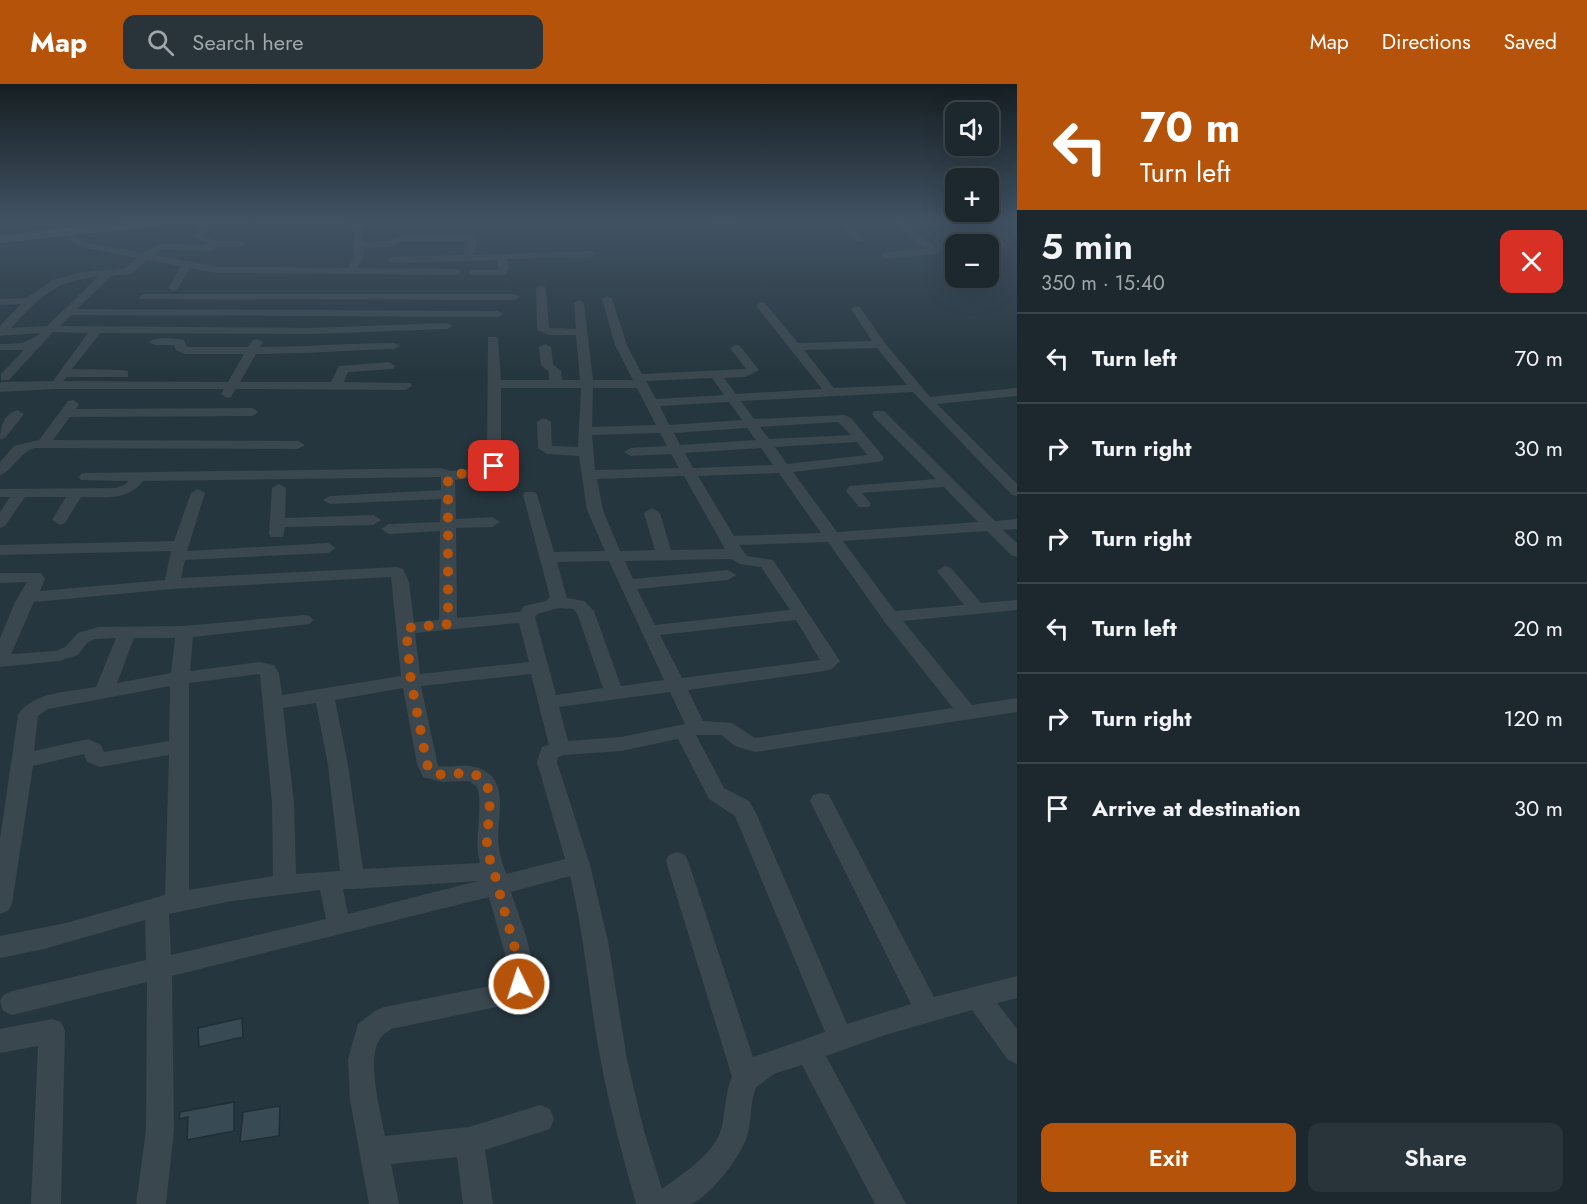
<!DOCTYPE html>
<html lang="en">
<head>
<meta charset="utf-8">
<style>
  body { margin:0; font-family:Jost,sans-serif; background:#29343a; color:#f1f3f6; height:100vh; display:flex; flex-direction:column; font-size:22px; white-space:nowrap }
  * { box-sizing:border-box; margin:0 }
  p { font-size:20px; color:#a0a6aa }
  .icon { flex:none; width:33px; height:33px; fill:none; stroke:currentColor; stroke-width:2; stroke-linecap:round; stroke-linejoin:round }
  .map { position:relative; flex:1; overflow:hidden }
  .details { display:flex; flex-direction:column; background:#1c282e; width:570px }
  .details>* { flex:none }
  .top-card { background:#b45309; color:#fff; overflow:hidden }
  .tools { position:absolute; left:945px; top:18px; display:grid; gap:12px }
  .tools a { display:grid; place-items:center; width:54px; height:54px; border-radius:12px; background:#1c282e; box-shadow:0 6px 24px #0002,0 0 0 2px #3a444a; font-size:30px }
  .pin { position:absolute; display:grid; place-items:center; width:51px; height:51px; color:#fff; margin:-26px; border-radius:12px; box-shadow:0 3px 9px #0006 }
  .me { position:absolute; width:66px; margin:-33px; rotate:356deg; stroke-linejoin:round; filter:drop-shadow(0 0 4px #0008) }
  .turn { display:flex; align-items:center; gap:21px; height:126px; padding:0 24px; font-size:27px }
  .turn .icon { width:78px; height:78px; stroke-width:2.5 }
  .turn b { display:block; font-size:42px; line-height:51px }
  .round { display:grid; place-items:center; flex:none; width:63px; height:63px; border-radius:12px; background:#29343a }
  .summary { display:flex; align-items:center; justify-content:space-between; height:102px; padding:0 24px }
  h1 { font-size:36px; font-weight:600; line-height:45px }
  .action { display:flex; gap:12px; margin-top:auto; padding:12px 24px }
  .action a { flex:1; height:69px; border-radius:12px; background:#b45309; color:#fff; font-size:24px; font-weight:600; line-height:69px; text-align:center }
  .action a+a { background:#29343a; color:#f1f3f6 }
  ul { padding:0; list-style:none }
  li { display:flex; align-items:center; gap:18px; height:90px; padding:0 24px; border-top:2px solid #3a444a }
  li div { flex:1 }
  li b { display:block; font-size:22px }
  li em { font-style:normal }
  header { display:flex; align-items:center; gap:36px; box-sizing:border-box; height:84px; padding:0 30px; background:#b45309; color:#fff }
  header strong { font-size:28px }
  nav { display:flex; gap:33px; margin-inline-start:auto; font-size:21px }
  .search { width:420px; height:54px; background:#29343a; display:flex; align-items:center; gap:15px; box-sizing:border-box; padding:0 21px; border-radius:12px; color:#a0a6aa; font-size:22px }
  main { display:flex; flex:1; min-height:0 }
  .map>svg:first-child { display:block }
  .building { fill:#384b54; stroke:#212e36; stroke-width:1.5 }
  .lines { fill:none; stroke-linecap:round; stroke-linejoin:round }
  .street { fill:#3a474e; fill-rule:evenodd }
  .secondary { fill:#485761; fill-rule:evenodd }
  .route { stroke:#b45309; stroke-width:10; stroke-dasharray:0 18 }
</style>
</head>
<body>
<header>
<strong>Map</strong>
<div class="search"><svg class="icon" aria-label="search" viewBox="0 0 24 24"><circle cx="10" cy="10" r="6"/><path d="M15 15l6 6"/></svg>Search here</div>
<nav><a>Map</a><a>Directions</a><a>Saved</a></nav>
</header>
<main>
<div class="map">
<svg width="1017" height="1120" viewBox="0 0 1017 1120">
  <rect width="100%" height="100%" fill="#26363e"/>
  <!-- building -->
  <g class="building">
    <polygon points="242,934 243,953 199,963 198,944"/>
    <polygon points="234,1018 234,1047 187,1056 188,1033 179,1035 180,1028"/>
    <polygon points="280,1022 279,1052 240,1058 243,1028"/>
  </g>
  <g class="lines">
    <!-- street -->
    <g class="street">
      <path d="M277,136h33l52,4 2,18 23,-1 13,-6h68l9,5 -3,15 117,-4 5,3 -5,3 -84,2 2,9 -4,7h-31l-4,-1v-4h28l-1,-10 -105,3 -5,-3 5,-3 72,-2 2,-14h-64l-13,6 -25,1v7l-6,13 99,1 5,3 -5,3 -240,-2 -27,-5 -13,22 -4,1 -5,-3 13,-22 -34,-6 -16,14 -20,2 -34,33 421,2 5,3 -5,3 -427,-2 -11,11 251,2 136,-5 6,3 -6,3 -136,5 -211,-1 -28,36 52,1 4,1v6h-61l-4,4 165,1 16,-28h-59l-9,-4 -2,-5h-19l-6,-3c8,-6 25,-4 35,-2l3,7h61l5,-7 4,-1 6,3 -3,5c45,0 89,-4 134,-4l6,3 -6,3c-46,1 -92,5 -138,5l-16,28h91l8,-16 50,-4 6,4 -2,3 -45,3 -4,10 66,1 2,3 -6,4 -170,-1 -5,8 -4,1 -6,-4 3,-5h-170l-54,3v-9l2,-1 51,-1 35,-48 -35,-1 -44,48h-8v-6l23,-24h-24v-6c16,0 28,0 40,-11l-40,3v-10l21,-22 -21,1v-6l27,-1 26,-18 29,-8 42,-3 13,-11 -55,-11 -8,-4 -9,-11 2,-2h6l7,9 8,4 55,10 17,-9 46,1 2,-3 -16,-5 10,-15 3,-1 4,3 -7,12 16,5h23l5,3 -5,3h-27l-4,4 -48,-1 -8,5 63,12 131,1 6,-13v-27l-73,-5zM98,193l-51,49 -36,2c28,-30 44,-48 87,-51z"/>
      <polygon points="707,136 747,136 743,139 708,141 704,138"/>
      <polygon points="834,136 843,136 866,156 858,158"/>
      <polygon points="891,136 900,136 940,167 935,170 885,175 881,171 886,168 926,165"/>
      <path d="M541,201l5,3 3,40 27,1 -2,-26 5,-3 5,3 9,77h40l-18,-35 -13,-46 5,-3 5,3 15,46 15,29 102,-5h2l-16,-21 6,-3 4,1 19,24 -13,7 -22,1 12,16 86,-5 -65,-82 -1,-2 5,-3 4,1 33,40 74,-2 -21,-32 5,-3 4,1 24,35 46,55 87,-9v8l-80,8 80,80v12l-5,-1 -99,-103 -172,9 13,18 91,-4 7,4 30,36 2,3 -2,3 -5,1 -84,10 44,60 141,-10 -34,-35 -82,6 9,11 -2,3h-10l-13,-16 3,-5 87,-7 -62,-62 -2,-3 2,-3h10l111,110 22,-2v10l-14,1 14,13v14l-6,-2 -24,-24 -144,10 52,70 69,-6 -27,-34 8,-5 6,2 30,35 36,-3v10l-114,11 69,84 45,-7v14l-262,40 -20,-6 -14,-11h-25l28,53 25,13 7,12 91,211 64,-20 -101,-203 3,-6 8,-2 8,2 3,6 102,196 83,-21v22l-20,5 20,26v35l-9,-4 -36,-50 -87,25 -59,21 80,148h-31l-73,-139 -26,8 -20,14c-6,15 -4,31 -8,46 -5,21 -36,62 -57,71 -8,0 -44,0 -55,0 -13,-47 -26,-94 -35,-142 -12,-62 -16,-125 -31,-186l-59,16c7,23 28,70 20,93 -3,11 -15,17 -25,20l-115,24c-4,3 -9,6 -11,10 -14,18 1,76 5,97l84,-9 71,-22 10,4 4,10 -4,10 -65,21 8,54h-30l-6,-47 -66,7 8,40h-30l-19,-104 -2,-41 10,-35 17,-13 9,-4 116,-23 7,-6 2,-9 -20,-72 -317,79 2,154 -8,74h-30l10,-74 1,-148 -135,33 -9,-4 -3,-10 3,-6 9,-4 134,-31 -1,-40 -101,29 -44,9v-22l66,-13 99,-28 4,-140 -69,12 -13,-5 -3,-8 -51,12 -21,138 -4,7 -8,3v-75l18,-124c15,-24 52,-23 78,-28l20,-49 -21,1 -8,4 -9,12 -19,6 -59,6v-29l15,-36 12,-20 -27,1v-10h41l4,6 -5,12 125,-11 6,-29 -171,4v-10l174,-4 17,-48 7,-4 7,4 -18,58 141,-8 8,5 -8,5 -143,7 -4,18 216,-11 6,2 6,13 5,40 25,-2 1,-89 -51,3 -8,-5 8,-5 51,-2 1,-23 -111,5 -7,-4 7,-4 111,-6v-13l-298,4c-15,20 -38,16 -62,16l-16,26 -5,2 -8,-5 14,-23h-41l-20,29 -5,2v-16l10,-15h-10v-8l115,-1 10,-3 3,-4 -47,-1 -2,-3 2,-3 5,-1 354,-5 11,3 33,-3 3,-2 1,-129h8l2,2 3,41h48v-8l-8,-7 -2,-18 6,-3 6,3 2,17 8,7 1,9h18l-4,-45h-27l-12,-5 -1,-42zM877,264l30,37 -73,3 -30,-38zM712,294l12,17 -68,4 -10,-18zM501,304h80l-3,59 -26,-1 -1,-24 -7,-4 -7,4 1,26 9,6 32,2 8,54 18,41 -51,1 -17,-57 -2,-3h-10l-2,3 27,102 -4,4 -22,5 -4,6 -63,6 -1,-90 36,-1 8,-5 -8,-5 -36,2 -1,-39 34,-5 12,-7zM593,304h44l19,37 -64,2zM729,318l13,18 -73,5 -9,-19zM838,338l13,13 -82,4 -9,-12zM747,344l9,12 -76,5 -6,-12zM660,349l7,13 -36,2 -7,4 7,4 40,-2 8,14 -84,2 -3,-35zM857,358l10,13 -80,9 -12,-17zM761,364l12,17 -80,3 -8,-15zM779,389l42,60 -87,3 -36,-60zM684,392l41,73 -54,1 -11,-37 -8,-5 -8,5 11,37 -35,1 -17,-41 -6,-31zM828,458l56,79 69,87 -198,30 -23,-15 -29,-2 -15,-31 137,-19 7,-2 8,-8 -67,-101 -26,-4 -8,-11zM731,475l9,5 21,3 29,43 -135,15 -18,-36 91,-9 8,-5 -8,-5 -95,9 -8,-18zM609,477l55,119 -43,6 -27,-75 -10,-10 -17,-3 -10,-36zM391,493l10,99 -119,19 -3,-22 -5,-8 -14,-3 -70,9 3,-34 117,-13 3,-4 -3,-4 -6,-1 -120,11 -86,1 -20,6 -13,14 -9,4 -45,3 23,-52 138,-13zM559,524l14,1 4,4 26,75 -47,7 -21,-78 2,-3zM796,536l24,40 -138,18 -22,-43zM519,539l10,39 -109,12 -5,-41zM134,554h41l-4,35 -54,10zM260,590l12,129 1,73 -84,14v-207zM531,590l18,71 -7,2 -5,15 28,97 -59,15c-3,-11 -8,-23 -8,-36 0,-26 12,-62 -23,-71 -12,-3 -24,1 -37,-1l-17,-80zM170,602l-1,55 -65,11 -3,-7 -13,-6 -54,12 4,-35 10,-7zM403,604l14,76 6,13 20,5 26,-1 8,6c7,23 -4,49 3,76l-117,6 -15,-104 -13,-65zM670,608l15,32 -64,13 -53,4 -9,-34zM316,619l12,62 12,106 -44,3 -2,-71 -11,-95zM678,655l31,60 26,17 90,216 -72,25 -65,-196 -3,-6 -8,-3 -8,3 -3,6 66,216c-8,18 -6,38 -12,56 -9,23 -39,42 -58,56l-18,-58 -17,-71 -19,-119 -18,-76 -33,-103 1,-5 6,-2 57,-4zM478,797l-130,33 -5,-25h10zM320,806l6,29 -155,36 -2,-41 63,-13z"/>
      <polygon points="144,210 515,210 520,213 515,216 140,215 139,213"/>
      <path d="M73,316l6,4 -3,5 176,-1 7,4 -7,4 -182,1 -17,23 245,1 7,4 -7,4 -264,-1c-16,6 -21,23 -34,27v-13l14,-16 25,-6 29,-39z"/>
      <path d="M17,326l7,4 -19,24 -5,1c0,-12 4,-25 17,-29z"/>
      <polygon points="279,400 286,404 285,434 373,431 381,436 373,441 285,443 283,453 271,453 269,450 272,404"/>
      <polygon points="52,935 61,938 65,947 61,1120 31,1120 38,962 0,969 0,945"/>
    </g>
    <!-- secondary -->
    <polygon class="secondary" points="183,136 289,136 283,140 132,145 0,159 0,151 132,137"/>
  </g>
  <!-- sky -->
  <linearGradient id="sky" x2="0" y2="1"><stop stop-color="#151e22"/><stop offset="0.47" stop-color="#415263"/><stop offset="1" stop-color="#415263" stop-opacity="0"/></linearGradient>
  <rect width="1017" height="292" fill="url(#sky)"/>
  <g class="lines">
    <!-- route -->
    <path class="route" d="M494,382l-1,4 -4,2 -33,2 -8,4v146l-42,4 5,53 16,83 3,8c16,7 35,-4 50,5 17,11 6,49 7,67 0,10 5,21 8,31 8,32 17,63 26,94l-2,15"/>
  </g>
</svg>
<div class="tools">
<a><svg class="icon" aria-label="sound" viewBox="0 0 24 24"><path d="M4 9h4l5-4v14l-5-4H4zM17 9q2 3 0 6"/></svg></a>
<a>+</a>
<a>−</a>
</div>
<div class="pin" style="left:494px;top:382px;background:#d93025"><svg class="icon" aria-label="arrive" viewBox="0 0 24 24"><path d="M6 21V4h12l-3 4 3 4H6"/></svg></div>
<svg class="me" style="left:519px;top:900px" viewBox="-20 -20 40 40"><circle r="17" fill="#b45309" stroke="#fff" stroke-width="3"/><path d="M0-11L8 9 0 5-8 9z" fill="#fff"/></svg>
</div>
<section class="details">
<div class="top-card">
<div class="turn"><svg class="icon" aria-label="left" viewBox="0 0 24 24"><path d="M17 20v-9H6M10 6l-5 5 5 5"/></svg><div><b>70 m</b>Turn left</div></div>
</div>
<div class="summary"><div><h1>5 min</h1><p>350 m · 15:40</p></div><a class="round" style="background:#d93025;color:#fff"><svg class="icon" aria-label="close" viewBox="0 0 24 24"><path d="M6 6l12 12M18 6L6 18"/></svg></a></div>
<ul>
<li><svg class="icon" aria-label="left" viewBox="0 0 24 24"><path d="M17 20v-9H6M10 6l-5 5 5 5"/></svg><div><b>Turn left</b></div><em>70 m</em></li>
<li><svg class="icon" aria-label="right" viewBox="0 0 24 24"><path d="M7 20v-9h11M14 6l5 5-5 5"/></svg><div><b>Turn right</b></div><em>30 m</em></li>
<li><svg class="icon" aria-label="right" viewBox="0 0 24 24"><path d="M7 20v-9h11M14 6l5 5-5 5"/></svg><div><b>Turn right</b></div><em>80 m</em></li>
<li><svg class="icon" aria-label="left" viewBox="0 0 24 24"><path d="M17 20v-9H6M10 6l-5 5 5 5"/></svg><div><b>Turn left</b></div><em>20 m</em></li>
<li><svg class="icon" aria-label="right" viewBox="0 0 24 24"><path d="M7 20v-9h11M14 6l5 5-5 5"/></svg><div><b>Turn right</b></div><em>120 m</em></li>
<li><svg class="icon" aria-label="arrive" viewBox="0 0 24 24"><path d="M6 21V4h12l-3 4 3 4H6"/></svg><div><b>Arrive at destination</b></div><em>30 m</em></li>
</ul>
<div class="action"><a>Exit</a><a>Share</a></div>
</section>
</main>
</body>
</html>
